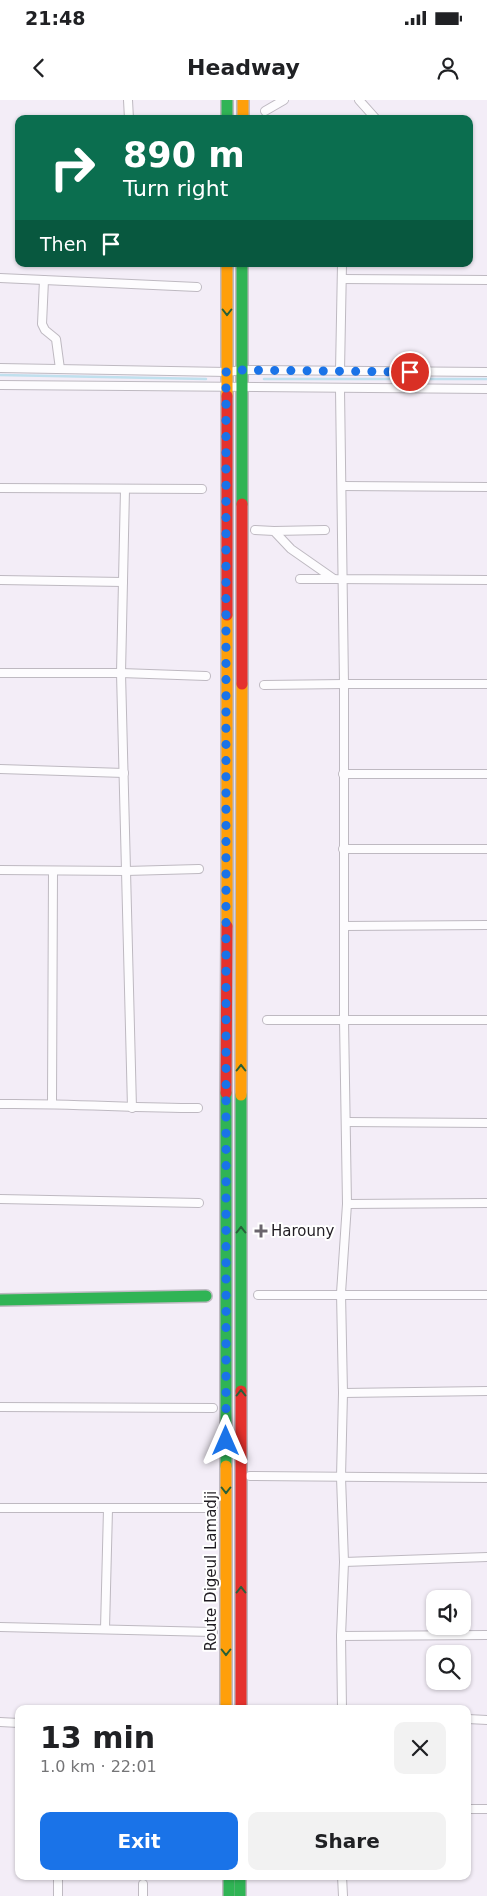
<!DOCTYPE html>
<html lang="en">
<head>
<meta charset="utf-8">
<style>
  body { margin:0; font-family:"DejaVu Sans",sans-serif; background:#f2f2f2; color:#202124; height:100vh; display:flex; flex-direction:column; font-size:19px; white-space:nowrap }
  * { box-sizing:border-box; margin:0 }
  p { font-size:16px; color:#757577 }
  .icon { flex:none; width:28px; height:28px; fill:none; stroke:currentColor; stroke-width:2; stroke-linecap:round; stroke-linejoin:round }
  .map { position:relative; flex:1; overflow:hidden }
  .drawer { position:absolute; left:15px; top:1605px; width:456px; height:175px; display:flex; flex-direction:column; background:#fff; border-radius:10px; box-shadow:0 1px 4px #0004 }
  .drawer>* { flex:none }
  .hud { position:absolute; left:15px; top:15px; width:458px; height:152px; border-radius:10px; box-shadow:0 1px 4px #0004; background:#0b6e4f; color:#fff; overflow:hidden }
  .tools { position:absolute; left:426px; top:1490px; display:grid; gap:10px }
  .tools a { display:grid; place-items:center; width:45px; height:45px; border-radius:10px; background:#fff; box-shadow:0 1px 4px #0004; font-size:25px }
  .pin { position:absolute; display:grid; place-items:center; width:42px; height:42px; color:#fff; margin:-21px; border:2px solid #fff; border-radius:50%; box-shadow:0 1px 5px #0007 }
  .me { position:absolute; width:55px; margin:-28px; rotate:0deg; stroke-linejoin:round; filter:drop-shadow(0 0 4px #0008) }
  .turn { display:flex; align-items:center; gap:18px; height:105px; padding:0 25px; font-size:22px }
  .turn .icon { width:65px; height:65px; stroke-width:2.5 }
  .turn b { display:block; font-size:35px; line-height:42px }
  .then { display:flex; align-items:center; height:48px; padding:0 25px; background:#0003; gap:10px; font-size:19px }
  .round { display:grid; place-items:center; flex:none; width:52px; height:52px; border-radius:10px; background:#f2f2f2 }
  .summary { display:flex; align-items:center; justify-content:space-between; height:85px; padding:0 25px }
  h1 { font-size:30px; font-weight:700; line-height:38px }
  .action { display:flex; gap:10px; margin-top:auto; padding:10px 25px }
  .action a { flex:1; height:58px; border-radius:10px; background:#1a73e8; color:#fff; font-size:20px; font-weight:700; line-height:58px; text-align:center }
  .action a+a { background:#f2f2f2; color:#202124 }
  .status { display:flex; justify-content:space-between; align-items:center; height:35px; padding:0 25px; background:#fff; direction:ltr }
  .status svg { height:14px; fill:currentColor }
  header { display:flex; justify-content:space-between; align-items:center; height:65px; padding:0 25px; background:#fff; font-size:22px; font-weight:700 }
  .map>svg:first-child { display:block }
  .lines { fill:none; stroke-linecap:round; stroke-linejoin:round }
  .stream { stroke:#c0e0ee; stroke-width:2.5 }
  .street-casing { stroke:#beb9c1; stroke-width:10 }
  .fast-casing { stroke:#beb9c1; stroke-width:14 }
  .slow-casing { stroke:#beb9c1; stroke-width:14 }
  .jam-casing { stroke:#beb9c1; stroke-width:14 }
  .street { stroke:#fdfcfe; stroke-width:8 }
  .fast { stroke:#30b455; stroke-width:11 }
  .slow { stroke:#ff9f0a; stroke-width:11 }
  .jam { stroke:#e5322d; stroke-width:11 }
  .oneway { stroke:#276039 }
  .route { stroke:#1a73e8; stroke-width:9; stroke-dasharray:0 16.2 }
  .poi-dot { fill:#6a656d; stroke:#fff; stroke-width:2 }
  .labels { text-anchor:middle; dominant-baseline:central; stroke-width:4; stroke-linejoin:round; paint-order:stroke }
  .poi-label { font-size:15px; fill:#201c22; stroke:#fff; text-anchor:start }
  .street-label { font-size:15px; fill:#201c22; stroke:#fff }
</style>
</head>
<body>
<div class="status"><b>21:48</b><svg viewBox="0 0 49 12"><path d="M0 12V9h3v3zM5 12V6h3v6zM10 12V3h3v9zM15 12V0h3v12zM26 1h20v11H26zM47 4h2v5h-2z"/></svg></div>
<header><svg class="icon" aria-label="back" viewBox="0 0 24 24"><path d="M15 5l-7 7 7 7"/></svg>Headway<svg class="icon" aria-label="person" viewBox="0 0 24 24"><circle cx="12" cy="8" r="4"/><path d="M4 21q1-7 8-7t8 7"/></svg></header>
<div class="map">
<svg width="487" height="1796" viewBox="0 0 487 1796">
  <rect width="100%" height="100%" fill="#f3edf7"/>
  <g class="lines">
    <!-- stream -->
    <g class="stream">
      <polyline points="0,275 206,279"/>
      <polyline points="264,279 487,279"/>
    </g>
    <!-- street casing -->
    <g class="street-casing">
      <g id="street">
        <polyline points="128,0 129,19"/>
        <polyline points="359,0 376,19"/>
        <polyline points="265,11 284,0"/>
        <polyline points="0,178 197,187"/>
        <polyline points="342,179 487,180"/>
        <polyline points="44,180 42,224 45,230 56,239 60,269"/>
        <polyline points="0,268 227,272 242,270 487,272"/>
        <polyline points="340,271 342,164"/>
        <polyline points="0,285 487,289"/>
        <polyline points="340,289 344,584 344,920 347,1104 341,1193 343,1293 341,1377 344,1462 341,1536 342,1609"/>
        <polyline points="342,386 487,387"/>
        <polyline points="0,388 202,389"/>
        <polyline points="125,389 121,573 132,1008"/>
        <polyline points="255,430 274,431 291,449 334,479 487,480"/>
        <polyline points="274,431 325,430"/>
        <polyline points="300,479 334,479"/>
        <polyline points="0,480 123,482"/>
        <polyline points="0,573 121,573 206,576"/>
        <polyline points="264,585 344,584 487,584"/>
        <polyline points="0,669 124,673"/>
        <polyline points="343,674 487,674"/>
        <polyline points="343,749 487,749"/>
        <polyline points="0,770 126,771 199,769"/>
        <polyline points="344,826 487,825"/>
        <polyline points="267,920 487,920"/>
        <polyline points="52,1003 53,771"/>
        <path d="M0,1004c66,-1 132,4 198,4"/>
        <polyline points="347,1022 487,1023"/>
        <polyline points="0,1099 199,1103"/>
        <polyline points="347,1104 487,1103"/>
        <polyline points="258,1195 487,1195"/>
        <polyline points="343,1293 487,1291"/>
        <polyline points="0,1307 213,1308"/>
        <polyline points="250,1376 487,1378"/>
        <polyline points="0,1408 213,1408"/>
        <polyline points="344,1462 487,1457"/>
        <polyline points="0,1527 213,1532"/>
        <polyline points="105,1529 108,1409"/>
        <polyline points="341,1536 487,1535"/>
        <polyline points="468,1619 487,1620"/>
        <polyline points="0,1622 19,1623"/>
        <polyline points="468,1709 487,1709"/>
        <polyline points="342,1776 343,1796"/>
        <polyline points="58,1796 58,1777"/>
        <polyline points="143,1796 143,1784"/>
      </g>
    </g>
    <!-- fast casing -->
    <g class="fast-casing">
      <g id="fast">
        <polyline points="227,0 227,19"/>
        <polyline points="242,404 242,164"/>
        <polyline points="0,1200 206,1196"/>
        <polyline points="241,1291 241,995"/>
        <polyline points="226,1366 226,993"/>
        <polyline points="229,1776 229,1796"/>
        <polyline points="240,1776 240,1796"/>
      </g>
    </g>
    <!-- slow casing -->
    <g class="slow-casing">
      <g id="slow">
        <polyline points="243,0 243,19"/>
        <polyline points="227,296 227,164"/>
        <polyline points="227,826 227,515"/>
        <polyline points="241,995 242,584"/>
        <polyline points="226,1609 226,1366"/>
      </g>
    </g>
    <!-- jam casing -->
    <g class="jam-casing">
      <g id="jam">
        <polyline points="227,515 227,296"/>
        <polyline points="242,584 242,404"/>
        <polyline points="226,993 227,826"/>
        <polyline points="241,1609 241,1291"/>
      </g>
    </g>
    <!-- street -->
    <use href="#street" class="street"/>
    <!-- fast -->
    <use href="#fast" class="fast"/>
    <!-- slow -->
    <use href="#slow" class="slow"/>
    <!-- jam -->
    <use href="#jam" class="jam"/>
  </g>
  <!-- one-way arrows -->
  <defs><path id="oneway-chevron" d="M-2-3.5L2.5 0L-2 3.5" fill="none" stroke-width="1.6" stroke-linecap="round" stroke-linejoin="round" transform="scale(1.25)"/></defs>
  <g class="oneway">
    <use href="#oneway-chevron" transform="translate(227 212) rotate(90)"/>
    <use href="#oneway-chevron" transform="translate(241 968) rotate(-90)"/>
    <use href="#oneway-chevron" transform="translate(241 1130) rotate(-90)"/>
    <use href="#oneway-chevron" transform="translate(241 1293) rotate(-90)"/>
    <use href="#oneway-chevron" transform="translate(226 1390) rotate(90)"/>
    <use href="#oneway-chevron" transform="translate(241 1490) rotate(-90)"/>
    <use href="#oneway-chevron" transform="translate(226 1552) rotate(90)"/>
  </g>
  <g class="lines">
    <!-- route -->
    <polyline class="route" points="226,1341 226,272 242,270 410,272"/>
  </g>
  <!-- markers -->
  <path class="poi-dot" d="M258.5 1123.5h5v5h5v5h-5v5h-5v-5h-5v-5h5z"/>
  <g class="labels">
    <!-- poi labels -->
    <g class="poi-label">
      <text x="271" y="1131">Harouny</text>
    </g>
    <!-- street labels -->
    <g class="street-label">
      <text transform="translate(211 1471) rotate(-90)">Route Digeul Lamadji</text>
    </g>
  </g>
</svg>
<div class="tools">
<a><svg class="icon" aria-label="sound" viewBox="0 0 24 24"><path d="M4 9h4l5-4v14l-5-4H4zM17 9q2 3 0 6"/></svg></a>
<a><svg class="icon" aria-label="search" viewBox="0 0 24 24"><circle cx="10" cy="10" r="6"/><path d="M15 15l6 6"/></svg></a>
</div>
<div class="pin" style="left:410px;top:272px;background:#d93025"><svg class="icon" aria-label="arrive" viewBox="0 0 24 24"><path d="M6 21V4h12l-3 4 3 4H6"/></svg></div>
<svg class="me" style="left:226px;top:1341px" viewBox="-20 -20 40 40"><path d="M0-17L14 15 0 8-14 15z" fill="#1a73e8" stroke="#fff" stroke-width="4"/></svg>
<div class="hud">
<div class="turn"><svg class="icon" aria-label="right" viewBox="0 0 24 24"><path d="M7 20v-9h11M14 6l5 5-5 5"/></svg><div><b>890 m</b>Turn right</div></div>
<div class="then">Then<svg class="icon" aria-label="arrive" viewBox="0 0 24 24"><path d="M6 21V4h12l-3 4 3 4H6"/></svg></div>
</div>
<section class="drawer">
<div class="summary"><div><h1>13 min</h1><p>1.0 km · 22:01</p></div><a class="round"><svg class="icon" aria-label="close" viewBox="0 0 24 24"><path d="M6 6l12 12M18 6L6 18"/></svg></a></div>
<div class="action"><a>Exit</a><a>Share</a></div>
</section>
</div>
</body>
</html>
